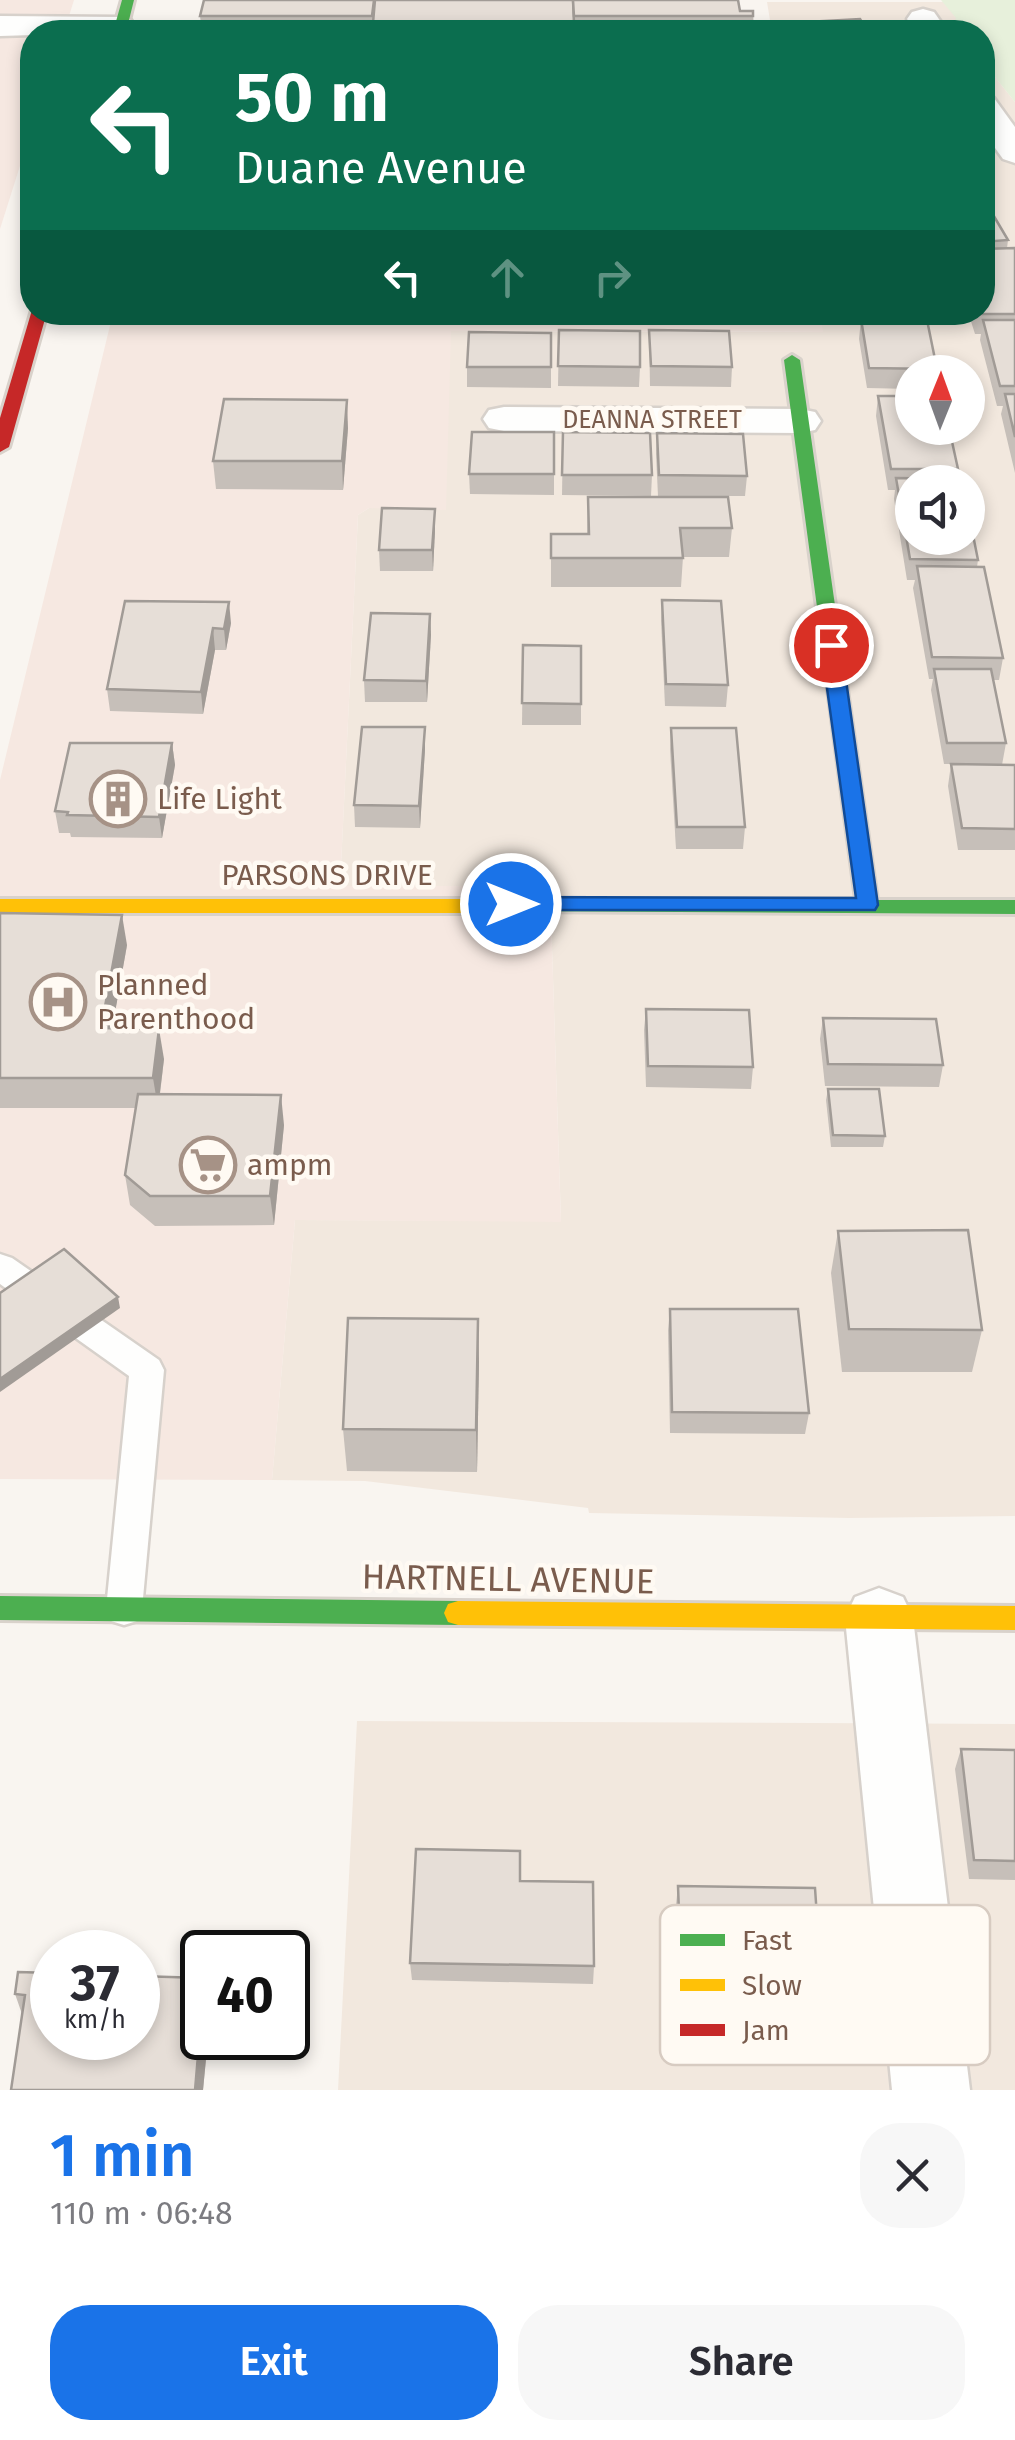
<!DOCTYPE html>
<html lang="en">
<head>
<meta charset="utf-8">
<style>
  body { margin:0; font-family:"Fira Sans",sans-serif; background:#f7f7f7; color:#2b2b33; height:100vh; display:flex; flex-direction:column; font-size:38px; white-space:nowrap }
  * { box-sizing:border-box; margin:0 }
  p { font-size:32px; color:#7c7c81 }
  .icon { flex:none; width:55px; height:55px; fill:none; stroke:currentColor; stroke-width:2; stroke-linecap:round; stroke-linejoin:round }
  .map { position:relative; height:2090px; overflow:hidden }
  .panel { display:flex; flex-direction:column; background:#fff; flex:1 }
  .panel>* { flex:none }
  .guide { position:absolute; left:20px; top:20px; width:975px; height:305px; border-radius:40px; box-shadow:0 5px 15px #0003; background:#0b6e4f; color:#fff; overflow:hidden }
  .needle { width:65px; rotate:1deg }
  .controls { position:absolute; left:895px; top:355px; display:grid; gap:20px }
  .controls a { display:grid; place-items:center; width:90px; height:90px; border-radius:50%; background:#fff; box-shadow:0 5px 15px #0003; font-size:50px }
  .speed { position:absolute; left:30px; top:1930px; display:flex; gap:20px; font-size:50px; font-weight:700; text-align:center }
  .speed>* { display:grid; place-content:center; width:130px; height:130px; border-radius:50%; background:#fff; box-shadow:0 5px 15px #0003; line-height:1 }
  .speed small { font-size:25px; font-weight:400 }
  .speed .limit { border:5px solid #111; border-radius:15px; background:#fff; color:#111 }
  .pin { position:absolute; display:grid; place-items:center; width:85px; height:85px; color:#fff; margin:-42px; border:5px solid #fff; border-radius:50%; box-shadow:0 2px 10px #0007 }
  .me { position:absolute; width:110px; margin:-55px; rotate:90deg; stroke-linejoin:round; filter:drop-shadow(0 0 8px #0008) }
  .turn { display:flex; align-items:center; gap:35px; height:210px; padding:0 50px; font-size:45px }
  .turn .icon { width:130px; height:130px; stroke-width:2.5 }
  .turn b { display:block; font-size:70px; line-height:85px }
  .lanes { display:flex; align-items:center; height:95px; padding:0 50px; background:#0003; justify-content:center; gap:50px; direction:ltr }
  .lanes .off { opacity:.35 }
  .round { display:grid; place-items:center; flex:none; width:105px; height:105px; border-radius:40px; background:#f7f7f7 }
  .head { display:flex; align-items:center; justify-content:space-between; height:170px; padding:0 50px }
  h1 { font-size:60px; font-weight:600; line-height:75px; color:#1a73e8 }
  .button { display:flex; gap:20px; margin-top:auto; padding:20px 50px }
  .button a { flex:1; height:115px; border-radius:40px; background:#1a73e8; color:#fff; font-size:40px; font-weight:600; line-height:115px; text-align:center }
  .button a+a { background:#f7f7f7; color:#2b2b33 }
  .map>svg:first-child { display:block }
  .residential { fill:#f2e8de; fill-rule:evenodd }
  .commercial { fill:#f6e8e1 }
  .green { fill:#e7f0db }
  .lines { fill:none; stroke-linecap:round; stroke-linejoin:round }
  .lane-casing { stroke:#d7d1cb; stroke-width:5 }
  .street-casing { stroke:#d7d1cb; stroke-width:5 }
  .fast-casing { stroke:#d9d2cb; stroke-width:6 }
  .slow-casing { stroke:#d9d2cb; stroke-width:6 }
  .jam-casing { stroke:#d9d2cb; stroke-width:6 }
  .lane { fill:#fefefd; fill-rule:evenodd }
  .street { fill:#fefefd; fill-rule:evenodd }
  .fast { fill:#4caf50; fill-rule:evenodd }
  .slow { fill:#ffc107; fill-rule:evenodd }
  .jam { fill:#c62828; fill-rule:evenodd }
  .wall { fill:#c6bfb9 }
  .shaded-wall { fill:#a19b96 }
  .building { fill:#e6ded7; stroke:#a19b96; stroke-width:2.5 }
  .route { fill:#1a73e8; stroke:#114b97; stroke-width:2.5 }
  .labels { text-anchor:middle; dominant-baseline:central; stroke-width:9; stroke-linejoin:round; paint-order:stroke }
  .far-street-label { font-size:25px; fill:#7a5c4d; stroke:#fffaf3 }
  .poi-label { font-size:30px; fill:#7a5c4d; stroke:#fffaf3; text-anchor:start }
  .street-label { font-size:30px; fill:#7a5c4d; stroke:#fffaf3 }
  .near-street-label { font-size:35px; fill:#7a5c4d; stroke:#fffaf3 }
  .key { fill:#fffaf3; stroke:#d7cbc1; stroke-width:2.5 }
  .key-label { font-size:28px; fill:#7a5c4d }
</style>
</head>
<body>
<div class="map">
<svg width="1015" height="2090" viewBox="0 0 1015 2090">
  <rect width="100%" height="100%" fill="#f9f5f0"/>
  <!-- residential -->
  <g class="residential">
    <polygon points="767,2 943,2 957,18 954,27 958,32 772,32"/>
    <path d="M983,62l32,40v1414l-166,2 -260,-5 -1,-5 -223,-27 -93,-1 23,-260 266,1 -11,-335h-210l18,-371 11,-7 82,-177 371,1 -2,-19 162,-1zM912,372h56v56h-56zM912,482h56v56h-56z"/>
    <polygon points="357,1721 1015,1724 1015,2090 338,2090"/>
  </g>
  <!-- commercial -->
  <g class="commercial">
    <polygon points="0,0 74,0 64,32 32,32 32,128 0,229"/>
    <polygon points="113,313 820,313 823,332 451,331 446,510 369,508 358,515 340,886 550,886 561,1222 295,1220 272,1480 0,1479 0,780"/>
  </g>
  <!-- green -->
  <polygon class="green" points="941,0 1015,0 1015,102 983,62 982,32 958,32 953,27 956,18"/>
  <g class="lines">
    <!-- lane casing -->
    <g class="lane-casing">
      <polygon id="lane" points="0,1254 12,1258 159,1360 164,1370 142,1609 137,1621 124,1625 111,1621 106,1609 129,1376 0,1284"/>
    </g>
    <!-- street casing -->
    <g class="street-casing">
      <g id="street">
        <polygon points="923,9 934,12 948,32 916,32 907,19 912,12"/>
        <polygon points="0,16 120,17 131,20 136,27 132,32 0,36"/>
        <polygon points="982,95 994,98 1015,127 1015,163 1003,159 982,130"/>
        <polygon points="504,407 800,409 815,412 821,421 815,430 800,433 504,431 489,428 483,419 489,410"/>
        <polygon points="879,1588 903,1597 913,1618 970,2090 892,2090 845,1618 855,1597"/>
      </g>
    </g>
    <!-- fast casing -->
    <g class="fast-casing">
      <g id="fast">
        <polygon points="122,0 134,0 126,32 113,32"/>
        <polygon points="792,355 800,360 877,900 1015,900 1015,914 495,911 492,906 503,899 856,899 784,360"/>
        <polygon points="0,1596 458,1601 468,1604 472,1613 468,1622 458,1625 0,1620"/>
      </g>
    </g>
    <!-- slow casing -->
    <g class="slow-casing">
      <g id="slow">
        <polygon points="0,899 503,899 514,906 503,913 0,913"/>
        <polygon points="458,1601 1015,1606 1015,1630 458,1625 448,1622 444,1613 448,1604"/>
      </g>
    </g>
    <!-- jam casing -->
    <g class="jam-casing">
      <polygon id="jam" points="32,310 47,312 9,447 0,452 0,418"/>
    </g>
    <!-- lane -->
    <use href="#lane" class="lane"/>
    <!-- street -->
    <use href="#street" class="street"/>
    <!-- fast -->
    <use href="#fast" class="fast"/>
    <!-- slow -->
    <use href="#slow" class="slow"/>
    <!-- jam -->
    <use href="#jam" class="jam"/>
  </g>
  <!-- wall -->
  <g class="wall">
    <polygon points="753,11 754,32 202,32 200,16"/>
    <polygon points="982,196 1008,240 1007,248 1015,248 1015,473 1001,414 1003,406 997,406 980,340 981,334 975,334 968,312 982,312"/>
    <polygon points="142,312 768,312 760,316 582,316 142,315"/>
    <polygon points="861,319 937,369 936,372 912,372 912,389 867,388 859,339"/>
    <polygon points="559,330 640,367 639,387 558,386"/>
    <polygon points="649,330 732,367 731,387 650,386"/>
    <polygon points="551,333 551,388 467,387 467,367"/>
    <polygon points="878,396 958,469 956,479 978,560 977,567 1003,658 999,680 993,680 1006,743 1002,765 1015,765 1015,850 958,850 948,786 951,764 944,764 931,690 933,679 929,679 913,588 915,580 907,580 894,499 895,490 888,490 876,416"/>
    <polygon points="348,428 343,490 216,489 213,461"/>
    <polygon points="554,432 554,495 470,494 469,474"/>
    <polygon points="563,432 652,475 651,496 562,495"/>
    <polygon points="657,433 747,476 745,496 658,496 656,454"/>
    <polygon points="588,497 732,528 729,557 683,557 681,587 551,587 551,534 587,534"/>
    <polygon points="435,509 435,530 433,571 380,571 379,550"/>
    <polygon points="662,600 728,685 726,707 665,706 661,621"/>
    <polygon points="125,601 231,623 226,650 215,650 203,714 110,711 107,689"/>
    <polygon points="430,614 431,635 427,702 365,702 364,680"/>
    <polygon points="523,645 581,704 581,725 522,725"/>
    <polygon points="671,728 745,827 743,849 676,849 670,749"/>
    <polygon points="172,743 175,765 162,838 71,837 70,833 59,833 55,811"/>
    <polygon points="425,749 420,828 355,827 354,805"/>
    <polygon points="0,913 127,945 112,1028 164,1059 160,1094 284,1125 274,1225 155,1226 130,1205 125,1175 136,1108 0,1108"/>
    <polygon points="646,1009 753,1067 751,1089 646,1087 644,1030"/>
    <polygon points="823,1018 943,1065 939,1087 825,1086 820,1039"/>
    <polygon points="828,1089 885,1136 883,1147 831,1147 826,1100"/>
    <polygon points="838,1231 982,1330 972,1372 842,1372 831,1273"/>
    <polygon points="670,1309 809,1413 805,1434 670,1433 668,1330"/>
    <polygon points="479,1362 477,1472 347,1471 343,1429"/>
    <polygon points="961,1749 1015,1750 1015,1880 969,1879 955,1769"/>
    <polygon points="520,1881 594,1966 593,1984 412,1980 410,1963"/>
    <polygon points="678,1886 824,2020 820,2037 681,2035 676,1905"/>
    <polygon points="18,1972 202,2038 208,2038 203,2090 11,2090 22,2014 15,1994"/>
  </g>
  <!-- shaded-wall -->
  <g class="shaded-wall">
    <polygon points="347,400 348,428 343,490 342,461"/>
    <polygon points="435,509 435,530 433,571 432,550"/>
    <polygon points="229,602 231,623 226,650 224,629"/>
    <polygon points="430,614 431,635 427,702 426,681"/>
    <polygon points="213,628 215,650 203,714 201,692"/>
    <polygon points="425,727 425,749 420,828 419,806"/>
    <polygon points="172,743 175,765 162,838 159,817"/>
    <polygon points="122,915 127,945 107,1058 101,1028"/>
    <polygon points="159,1029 164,1059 158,1108 153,1078"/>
    <polygon points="281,1095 284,1125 274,1225 270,1196"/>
    <polygon points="118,1297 120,1308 0,1392 0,1379"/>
    <polygon points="478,1319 479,1362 477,1472 476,1430"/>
    <polygon points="202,2009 202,2038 208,2038 203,2090 195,2090"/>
  </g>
  <!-- building -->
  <g class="building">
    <polygon points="204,0 374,0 372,16 200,16"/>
    <polygon points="375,0 573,0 574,24 373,23"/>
    <polygon points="573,0 738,0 740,11 753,11 753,16 574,16"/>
    <polygon points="860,19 868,32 813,32 808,22"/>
    <polygon points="682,23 753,23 754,32 683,32"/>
    <polygon points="982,196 1008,240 982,242"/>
    <polygon points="1015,248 1015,314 978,314 977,312 982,312 982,249"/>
    <polygon points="861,319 927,320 937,369 869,368"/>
    <polygon points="983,320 1015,320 1015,386 1000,386"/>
    <polygon points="559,330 640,331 640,367 558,366"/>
    <polygon points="649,330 729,331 732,367 651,366"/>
    <polygon points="469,332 551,333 551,367 467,367"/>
    <polygon points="1005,394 1015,394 1015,437"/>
    <polygon points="878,396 912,396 912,428 949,428 958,469 891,469"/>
    <polygon points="224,399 347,400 342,461 213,461"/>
    <polygon points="472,432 554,432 554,474 469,474"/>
    <polygon points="563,432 650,433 652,475 562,475"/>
    <polygon points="657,433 743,434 747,476 659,475"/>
    <polygon points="896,478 961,479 962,482 912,482 912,538 968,538 968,510 978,560 910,559"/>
    <polygon points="588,497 728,497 732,528 680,528 683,558 551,558 551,534 589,534"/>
    <polygon points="382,508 435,509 432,550 379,550"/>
    <polygon points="917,566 984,567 1003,658 932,657"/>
    <polygon points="662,600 721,601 728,685 666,684"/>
    <polygon points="125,601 229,602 224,629 213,628 201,692 107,689"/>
    <polygon points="371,613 430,614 426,681 364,680"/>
    <polygon points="523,645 581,646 581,704 522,703"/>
    <polygon points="934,669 991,669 1006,743 947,743"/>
    <polygon points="362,727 425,727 419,806 354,805"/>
    <polygon points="671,728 736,728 745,827 677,827"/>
    <polygon points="70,743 172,743 159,817 67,815 68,812 55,811"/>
    <polygon points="951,764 1015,765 1015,829 962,828"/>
    <polygon points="0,913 122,915 101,1028 159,1029 153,1078 0,1078"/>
    <polygon points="646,1009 749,1010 753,1067 648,1066"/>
    <polygon points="823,1018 936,1019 943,1065 828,1064"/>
    <polygon points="828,1089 879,1089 885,1136 833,1135"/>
    <polygon points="138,1094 281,1095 270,1196 150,1196 125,1175"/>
    <polygon points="968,1230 982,1330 849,1329 838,1231"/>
    <polygon points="64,1249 118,1297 0,1379 0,1293"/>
    <polygon points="670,1309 798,1309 809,1413 672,1412"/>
    <polygon points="348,1318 478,1319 476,1430 343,1429"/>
    <polygon points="961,1749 1015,1750 1015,1861 974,1860"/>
    <polygon points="416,1849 520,1851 520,1881 593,1882 594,1966 410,1963"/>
    <polygon points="678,1886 815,1888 824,2020 683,2017"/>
    <polygon points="18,1972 52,1973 52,2038 138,2038 138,1976 202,1978 202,2009 195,2090 11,2090 25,1995 15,1994"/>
  </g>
  <!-- route -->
  <polygon class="route" points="831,639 841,645 878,905 875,910 503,910 500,904 511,897 856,898 821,645"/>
  <!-- icons -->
  <defs>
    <g id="building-ring" transform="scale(2.875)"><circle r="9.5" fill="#fffaf3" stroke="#a69286" stroke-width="1.5"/><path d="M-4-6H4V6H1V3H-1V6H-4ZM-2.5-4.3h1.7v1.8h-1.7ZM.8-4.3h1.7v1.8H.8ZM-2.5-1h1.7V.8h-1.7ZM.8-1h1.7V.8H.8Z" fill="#a69286"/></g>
    <g id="hospital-ring" transform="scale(2.875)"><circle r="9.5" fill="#fffaf3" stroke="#a69286" stroke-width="1.5"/><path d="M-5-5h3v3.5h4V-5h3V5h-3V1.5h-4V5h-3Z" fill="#a69286"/></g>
    <g id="supermarket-ring" transform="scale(2.875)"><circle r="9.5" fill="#fffaf3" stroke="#a69286" stroke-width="1.5"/><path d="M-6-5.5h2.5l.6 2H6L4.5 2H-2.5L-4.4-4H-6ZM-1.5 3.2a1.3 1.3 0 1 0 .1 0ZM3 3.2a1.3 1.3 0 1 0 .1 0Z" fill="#a69286"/></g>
  </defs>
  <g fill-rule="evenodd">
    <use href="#building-ring" x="118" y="799"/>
    <use href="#hospital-ring" x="58" y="1002"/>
    <use href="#supermarket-ring" x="208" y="1165"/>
  </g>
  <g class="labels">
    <!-- far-street labels -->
    <g class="far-street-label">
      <text x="652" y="420">DEANNA STREET</text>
    </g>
    <!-- poi labels -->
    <g class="poi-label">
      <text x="157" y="799">Life Light</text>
      <text x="97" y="985">Planned<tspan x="97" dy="34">Parenthood</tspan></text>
      <text x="247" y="1165">ampm</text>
    </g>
    <!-- street labels -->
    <g class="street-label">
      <text x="327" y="875">PARSONS DRIVE</text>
    </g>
    <!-- near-street labels -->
    <g class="near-street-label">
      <text transform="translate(508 1579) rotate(1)">HARTNELL AVENUE</text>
    </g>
  </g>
  <!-- legend -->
  <rect x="660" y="1905" width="330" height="160" rx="15" class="key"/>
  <rect x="680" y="1934" width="45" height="12" fill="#4caf50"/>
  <rect x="680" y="1979" width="45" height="12" fill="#ffc107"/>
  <rect x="680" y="2024" width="45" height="12" fill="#c62828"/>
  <g class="key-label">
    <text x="742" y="1950">Fast</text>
    <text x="742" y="1995">Slow</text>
    <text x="742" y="2040">Jam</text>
  </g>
</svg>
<div class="controls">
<a><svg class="needle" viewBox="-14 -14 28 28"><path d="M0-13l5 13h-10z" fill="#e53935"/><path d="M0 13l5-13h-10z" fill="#7c7c81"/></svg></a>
<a><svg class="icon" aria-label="sound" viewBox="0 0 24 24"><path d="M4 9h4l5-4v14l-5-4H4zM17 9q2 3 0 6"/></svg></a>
</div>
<div class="speed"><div>37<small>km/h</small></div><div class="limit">40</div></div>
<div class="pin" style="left:831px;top:645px;background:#d93025"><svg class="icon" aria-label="arrive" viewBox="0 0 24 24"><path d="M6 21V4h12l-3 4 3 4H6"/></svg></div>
<svg class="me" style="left:511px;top:904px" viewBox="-20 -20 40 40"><circle r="17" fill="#1a73e8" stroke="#fff" stroke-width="3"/><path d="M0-11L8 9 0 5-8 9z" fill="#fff"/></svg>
<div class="guide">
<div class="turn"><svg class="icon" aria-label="left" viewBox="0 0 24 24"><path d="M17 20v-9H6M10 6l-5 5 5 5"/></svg><div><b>50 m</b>Duane Avenue</div></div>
<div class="lanes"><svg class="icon" aria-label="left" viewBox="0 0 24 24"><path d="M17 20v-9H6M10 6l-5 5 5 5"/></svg><svg class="icon off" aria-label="ahead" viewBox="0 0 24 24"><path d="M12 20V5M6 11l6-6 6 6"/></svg><svg class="icon off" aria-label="right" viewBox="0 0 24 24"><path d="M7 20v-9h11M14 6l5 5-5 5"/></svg></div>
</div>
</div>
<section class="panel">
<div class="head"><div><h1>1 min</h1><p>110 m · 06:48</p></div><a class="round"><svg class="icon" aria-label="close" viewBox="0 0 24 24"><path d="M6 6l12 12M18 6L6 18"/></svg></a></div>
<div class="button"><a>Exit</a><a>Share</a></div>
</section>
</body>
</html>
